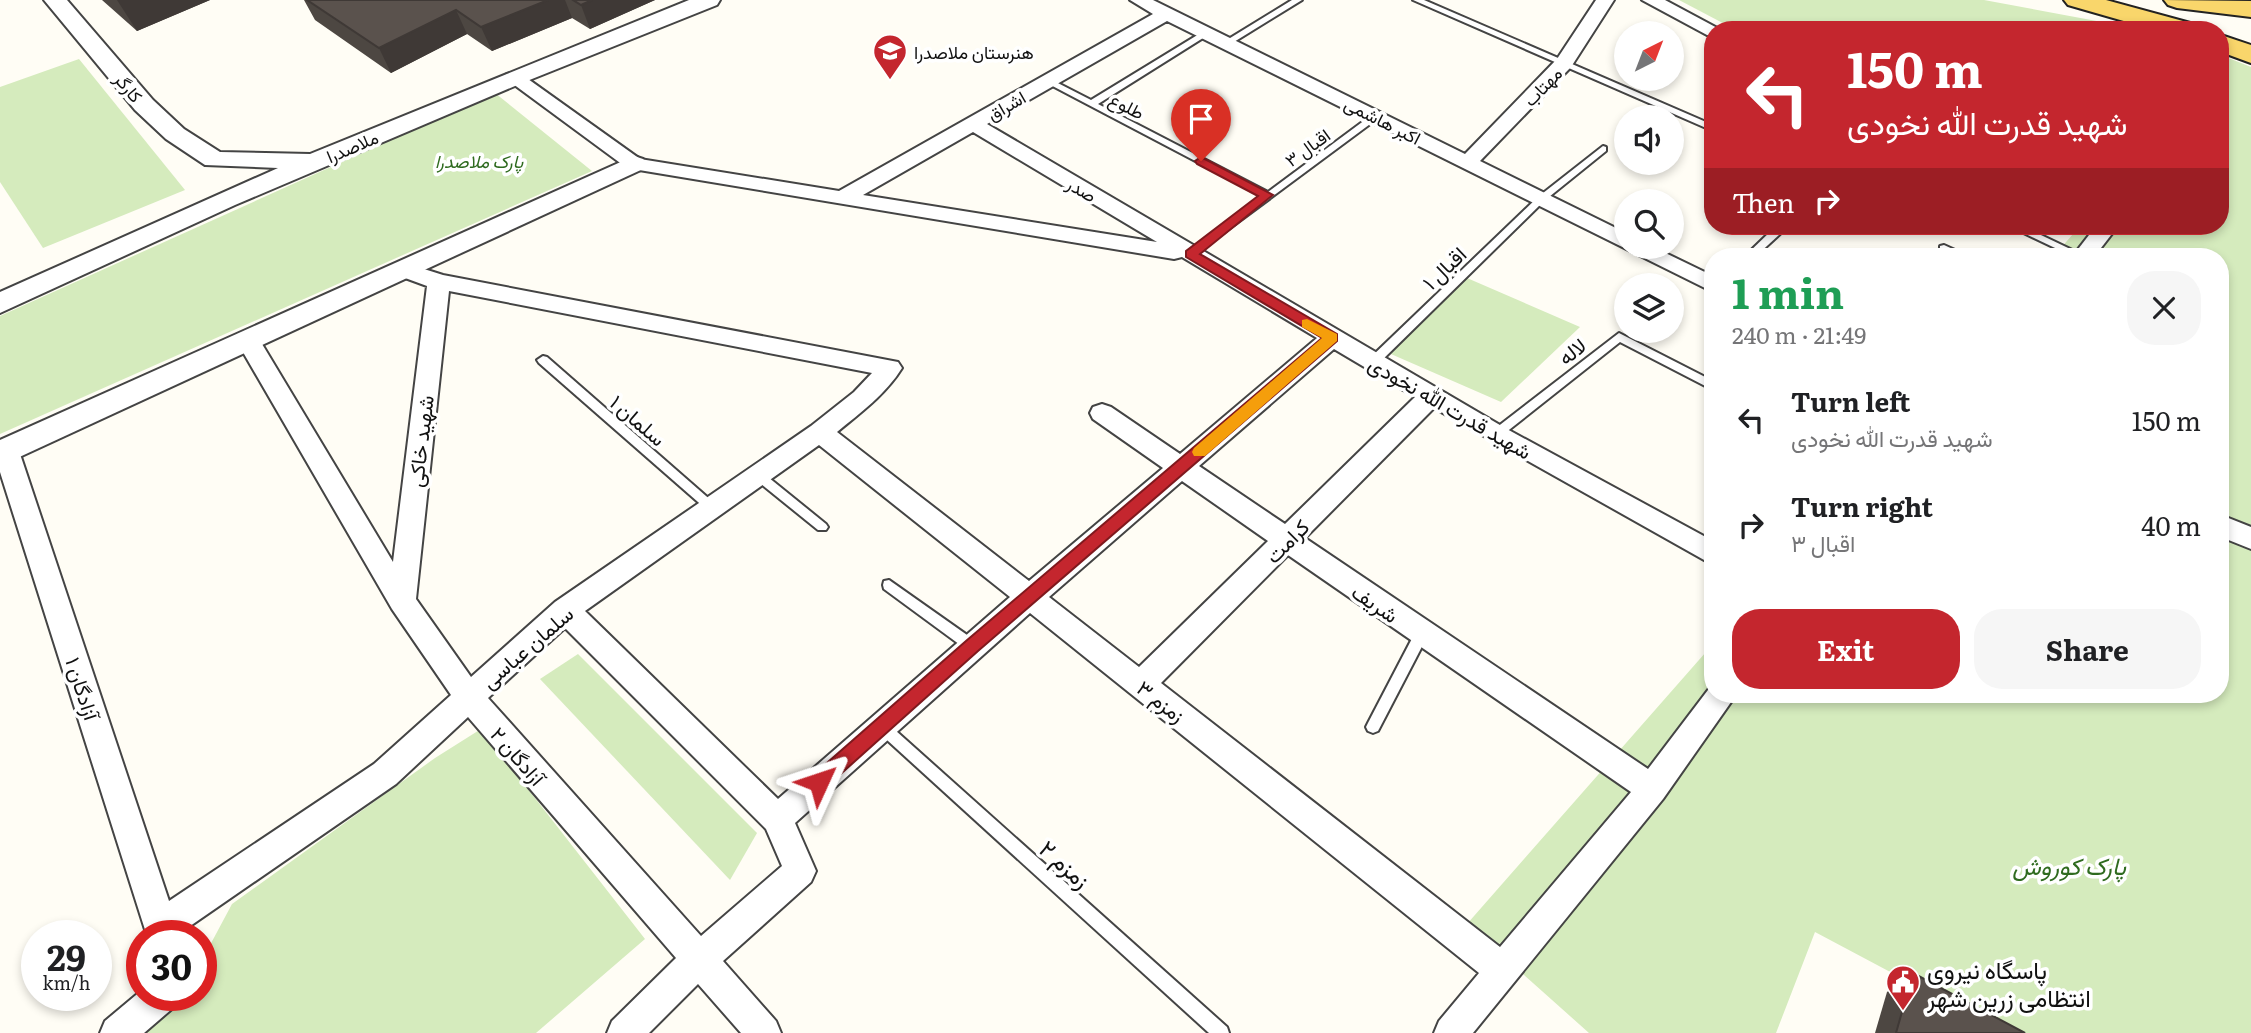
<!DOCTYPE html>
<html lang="en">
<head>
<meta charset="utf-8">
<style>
  body { margin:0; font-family:Literata,Vazirmatn,serif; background:#f6f6f6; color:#202124; height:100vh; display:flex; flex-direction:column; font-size:26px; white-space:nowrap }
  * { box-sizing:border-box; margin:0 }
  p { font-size:23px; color:#757577 }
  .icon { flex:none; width:38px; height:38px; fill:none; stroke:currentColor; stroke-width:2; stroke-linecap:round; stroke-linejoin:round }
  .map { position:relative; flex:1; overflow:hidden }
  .details { position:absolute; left:1704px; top:248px; width:525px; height:455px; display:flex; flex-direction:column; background:#fff; border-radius:28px; box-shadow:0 4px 10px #0003 }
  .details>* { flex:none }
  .hud { position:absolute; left:1704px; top:21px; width:525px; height:214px; border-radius:28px; box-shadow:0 4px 10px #0003; background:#c4262e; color:#fff; overflow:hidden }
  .needle { width:46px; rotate:42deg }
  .buttons { position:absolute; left:1614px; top:21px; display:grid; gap:14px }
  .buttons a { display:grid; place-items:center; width:70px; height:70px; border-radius:50%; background:#fff; box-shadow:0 4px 10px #0003; font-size:35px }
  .speed { position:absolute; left:21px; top:920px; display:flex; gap:14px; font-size:35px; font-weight:700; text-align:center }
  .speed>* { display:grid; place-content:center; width:91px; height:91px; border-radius:50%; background:#fff; box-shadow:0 4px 10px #0003; line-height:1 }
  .speed small { font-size:18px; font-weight:400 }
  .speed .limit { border:10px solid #d22; background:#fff; color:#111 }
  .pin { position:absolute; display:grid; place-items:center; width:60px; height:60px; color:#fff; margin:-72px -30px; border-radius:50% 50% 50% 0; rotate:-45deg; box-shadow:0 0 7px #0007 }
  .pin .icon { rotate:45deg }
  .me { position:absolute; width:77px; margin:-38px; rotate:48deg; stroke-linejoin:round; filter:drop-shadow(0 0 5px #0008) }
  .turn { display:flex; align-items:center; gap:24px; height:147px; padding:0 28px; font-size:32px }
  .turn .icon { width:91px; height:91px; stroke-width:2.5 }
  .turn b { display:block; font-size:49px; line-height:60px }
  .then { display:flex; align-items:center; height:66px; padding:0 28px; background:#0003; gap:14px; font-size:26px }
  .round { display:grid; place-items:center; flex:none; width:74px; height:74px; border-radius:28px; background:#f6f6f6 }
  .head { display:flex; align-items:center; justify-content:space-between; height:119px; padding:0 28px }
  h1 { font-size:42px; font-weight:700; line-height:52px; color:#1e9e55 }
  .primary-button { display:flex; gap:14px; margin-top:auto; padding:14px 28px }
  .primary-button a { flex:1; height:80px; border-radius:28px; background:#c4262e; color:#fff; font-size:28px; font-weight:700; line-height:80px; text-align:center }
  .primary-button a+a { background:#f6f6f6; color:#202124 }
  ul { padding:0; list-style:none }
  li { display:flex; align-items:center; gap:21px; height:105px; padding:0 28px }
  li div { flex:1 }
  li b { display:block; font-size:26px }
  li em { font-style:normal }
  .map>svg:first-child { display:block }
  .green { fill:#d5ebbd }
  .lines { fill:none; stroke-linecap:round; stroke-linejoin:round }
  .service-casing { stroke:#444; stroke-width:4 }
  .minor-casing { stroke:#444; stroke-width:4 }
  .tertiary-casing { stroke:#444; stroke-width:4 }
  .primary-casing { stroke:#222; stroke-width:4 }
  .service { fill:#fff; fill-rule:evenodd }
  .minor { fill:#fff; fill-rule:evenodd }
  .tertiary { fill:#fff; fill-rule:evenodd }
  .primary { fill:#f9d66b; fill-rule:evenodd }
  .wall { fill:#4d4742 }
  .shaded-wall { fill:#3f3936 }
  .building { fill:#5a524d; stroke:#3f3936; stroke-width:2 }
  .route { fill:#c4262e; stroke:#7f191e; stroke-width:2 }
  .slow { fill:#f59e0b }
  .labels { text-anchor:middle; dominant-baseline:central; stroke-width:7; stroke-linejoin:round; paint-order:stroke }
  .far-poi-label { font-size:18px; fill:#111; stroke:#fff; text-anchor:start }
  .far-street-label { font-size:18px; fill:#111; stroke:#fff }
  .far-park-label { font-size:18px; font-style:italic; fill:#2f6b1f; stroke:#fff }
  .street-label { font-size:21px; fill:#111; stroke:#fff }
  .near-street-label { font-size:24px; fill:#111; stroke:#fff }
  .near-park-label { font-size:24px; font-style:italic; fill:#2f6b1f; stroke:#fff }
  .near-poi-label { font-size:24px; fill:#111; stroke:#fff; text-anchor:start }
</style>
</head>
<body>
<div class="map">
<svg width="2251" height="1033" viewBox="0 0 2251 1033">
  <rect width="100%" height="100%" fill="#fffdf5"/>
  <!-- green -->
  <g class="green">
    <polygon points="1679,0 1984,0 2145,30 1736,30"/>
    <polygon points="2221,55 2251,67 2251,1033 2005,1033 1815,932 1776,1033 1589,1033 1467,924 1713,644 1713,695 2221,695 2221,257 2053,257 2080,226 2221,226"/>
    <polygon points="79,59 185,190 43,248 0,182 0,87"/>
    <polygon points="495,93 592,171 0,434 0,316"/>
    <polygon points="1467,278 1580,327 1501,402 1384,351"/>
    <polygon points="578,654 757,833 730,880 540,679"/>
    <polygon points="481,729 645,939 536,1033 140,1033 183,996 201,996 201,962 232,904 435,758"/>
  </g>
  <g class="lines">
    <!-- service casing -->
    <g class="service-casing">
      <g id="service">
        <polygon points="1292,0 1302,0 1229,45 1222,43"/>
        <polygon points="1413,0 1424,0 1713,125 1713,131"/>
        <polygon points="1204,31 1211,33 1098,104 1268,192 1373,114 1376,113 1381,116 1191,257 1186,254 1187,252 1262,196 1043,81 1050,79 1091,100"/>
        <polygon points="1603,146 1606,147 1606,151 1544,201 1377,365 1369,365 1367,362 1369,359 1538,197"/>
        <polygon points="2009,226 2022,226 2087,257 2074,257"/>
        <polygon points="1776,229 1780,230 1780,234 1755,257 1744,257 1772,230"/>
        <polygon points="1944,245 1966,255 1967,257 1954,257 1940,250 1940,246"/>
        <polygon points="1619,333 1713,381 1713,390 1620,342 1500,437 1492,437 1490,434 1492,431"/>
        <polygon points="543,356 547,357 714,503 716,506 714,509 706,509 539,363 537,360"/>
        <polygon points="759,471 763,473 826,524 828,527 826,530 818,530 755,479 753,476 755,473"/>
        <polygon points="889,580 977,642 979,646 977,650 972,652 967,650 884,589 883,585 884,581"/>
        <polygon points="1422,627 1427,629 1429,633 1378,731 1373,733 1368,731 1366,727 1368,723 1417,629"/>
        <polygon points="881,720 886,722 1227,1027 1229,1033 1209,1033 876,730 874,726 876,722"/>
      </g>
    </g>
    <!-- minor casing -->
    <g class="minor-casing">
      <g id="minor">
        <path d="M1130,0h23l312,154 92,-95 39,-59h18l-43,67 -91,94 146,72v14h27l60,29v16l-546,-271 -180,103 518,304 208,113v24l-279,-157 -129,130 343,231 63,-83 2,-1v10h23l-73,104 -190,234h-39l5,-12 40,-48 -449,-360 -235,210 21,48 -5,11 -88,79 53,60 5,12h-40l-43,-49 -49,49h-42l5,-12 64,-63 -208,-241 -72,67 -216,149 1,3h-34l-147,-464v-29l6,-1 9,2 4,7 150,450 205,-137 77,-69 -59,-86 -156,-269 4,-6 8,-2 8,2 137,228 34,-276 -30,-11 -3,-5 3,-5 8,-2 38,12 455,87 4,6c-16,26 -42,45 -65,64l192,149 134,-113 -70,-49 -3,-6 3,-6 9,-3 9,3 69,47 137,-116 -135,-81 -8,2 -547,-91 -122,-90 2,-4h14l119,85 199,32 314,-177zM973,132l184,110 -294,-47zM449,291l423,82 -18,19 -43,34 -256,176 -84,75 -55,-78zM1334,349l81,48 -130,127 -86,-58zM819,445l191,152 -232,202 -193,-188zM1182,481l86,60 -129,126 -90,-70zM1288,555l343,237 -131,155 -339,-264zM565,628l201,201 16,37 -81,70 -213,-238z"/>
        <polygon points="1642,0 1665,0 1721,30 1713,30 1713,36 1707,35"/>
        <polygon points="2096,226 2118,226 2094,257 2072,257"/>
        <polygon points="2221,515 2251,527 2251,549 2221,537"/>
        <polygon points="142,990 142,996 178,996 173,1008 144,1033 100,1033 105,1021"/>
      </g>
    </g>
    <!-- tertiary casing -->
    <g class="tertiary-casing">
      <g id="tertiary">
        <polygon points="44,0 67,0 153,100 184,129 220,152 310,154 689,0 720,0 717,5 522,83 235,205 0,313 0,292 278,168 205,165 166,139 135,110"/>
        <polygon points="634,156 643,159 647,164 643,169 0,466 0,440"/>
      </g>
    </g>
    <!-- primary casing -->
    <g class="primary-casing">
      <g id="primary">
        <polygon points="2064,0 2106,0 2194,24 2198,30 2155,30 2068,5"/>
        <polygon points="2164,0 2251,1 2251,17 2177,8 2168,5"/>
        <polygon points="2221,35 2251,45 2251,63 2221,52"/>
      </g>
    </g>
    <!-- service -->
    <use href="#service" class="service"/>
    <!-- minor -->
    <use href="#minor" class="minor"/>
    <!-- tertiary -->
    <use href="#tertiary" class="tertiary"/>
    <!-- primary -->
    <use href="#primary" class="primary"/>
  </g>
  <!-- wall -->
  <g class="wall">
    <polygon points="102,0 210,0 137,31"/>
    <polygon points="304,0 655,0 590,29 572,18 492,51 467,34 391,73 315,20"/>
    <polygon points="1913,973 2025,1033 1875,1033 1887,992"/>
  </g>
  <!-- shaded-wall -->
  <g class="shaded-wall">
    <polygon points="117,0 210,0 137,31"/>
    <polygon points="548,0 565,0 572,18 492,51 481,27"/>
    <polygon points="592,0 655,0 590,29 581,5"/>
    <polygon points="456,10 467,34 391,73 379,48"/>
  </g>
  <!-- building -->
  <g class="building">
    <polygon points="307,0 548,0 481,27 456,10 379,48"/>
    <polygon points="573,0 592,0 581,5"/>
    <polygon points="1913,973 2025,1033 1896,1033"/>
  </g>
  <!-- route -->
  <polygon class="route" points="1201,157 1273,195 1200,254 1337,334 1337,341 978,651 825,788 819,790 812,788 809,782 812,776 966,641 1322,338 1186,257 1186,251 1258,196 1197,164 1195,161"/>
  <!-- slow -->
  <polygon class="slow" points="1307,319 1337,334 1337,341 1205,456 1194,456 1192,452 1194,448 1322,338 1302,327 1302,320"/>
  <!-- icons -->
  <defs>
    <g id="school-pin" transform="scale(1.75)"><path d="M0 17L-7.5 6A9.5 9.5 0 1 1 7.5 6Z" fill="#c4262e" stroke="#fff"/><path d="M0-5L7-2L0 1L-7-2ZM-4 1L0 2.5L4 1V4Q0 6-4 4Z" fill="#fff"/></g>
    <g id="civic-pin" transform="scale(1.75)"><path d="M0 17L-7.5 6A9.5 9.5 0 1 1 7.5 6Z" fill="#c4262e" stroke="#fff"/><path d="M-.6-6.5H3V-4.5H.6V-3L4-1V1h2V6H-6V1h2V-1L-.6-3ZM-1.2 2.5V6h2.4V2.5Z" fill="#fff"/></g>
  </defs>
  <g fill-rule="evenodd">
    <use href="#school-pin" x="890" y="51"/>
    <use href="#civic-pin" x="1903" y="982"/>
  </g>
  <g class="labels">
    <!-- far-poi labels -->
    <g class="far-poi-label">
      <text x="914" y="51">هنرستان ملاصدرا</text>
    </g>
    <!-- far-street labels -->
    <g class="far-street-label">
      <text transform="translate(1542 86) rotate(-46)">مهتاب</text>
      <text transform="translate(129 87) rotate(50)">کارگر</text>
      <text transform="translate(1006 105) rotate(-30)">اشراق</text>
      <text transform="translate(1127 105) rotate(27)">طلوع</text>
      <text transform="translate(1383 120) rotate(27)">اکبر هاشمی</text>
      <text transform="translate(352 146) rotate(-23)">ملاصدرا</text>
      <text transform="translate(1307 147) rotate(-36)">اقبال ۳</text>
      <text transform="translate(1082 189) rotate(31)">صدر</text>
    </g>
    <!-- far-park labels -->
    <g class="far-park-label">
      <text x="479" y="160">پارک ملاصدرا</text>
    </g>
    <!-- street labels -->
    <g class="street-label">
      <text transform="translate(1443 267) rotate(-44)">اقبال ۱</text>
      <text transform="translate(1571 350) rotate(-38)">لاله</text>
      <text transform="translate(1451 406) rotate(30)">شهید قدرت الله نخودی</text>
      <text transform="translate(639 419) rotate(41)">سلمان ۱</text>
      <text transform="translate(419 441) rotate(-83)">شهید خاکی</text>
      <text transform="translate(1286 540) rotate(-45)">کرامت</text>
      <text transform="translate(1376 602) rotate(34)">شریف</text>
      <text transform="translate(526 646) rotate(-41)">سلمان عباسی</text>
      <text transform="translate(84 688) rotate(72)">آزادگان ۱</text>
      <text transform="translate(1162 700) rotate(38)">زمزم ۳</text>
      <text transform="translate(519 755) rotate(49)">آزادگان ۲</text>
    </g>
    <!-- near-street labels -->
    <g class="near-street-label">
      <text transform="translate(1066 863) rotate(42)">زمزم ۲</text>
    </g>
    <!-- near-park labels -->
    <g class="near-park-label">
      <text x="2069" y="864">پارک کوروش</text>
    </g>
    <!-- near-poi labels -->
    <g class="near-poi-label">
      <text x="1927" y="968">پاسگاه نیروی<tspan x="1927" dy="28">انتظامی زرین شهر</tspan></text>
    </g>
  </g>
</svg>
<div class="buttons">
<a><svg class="needle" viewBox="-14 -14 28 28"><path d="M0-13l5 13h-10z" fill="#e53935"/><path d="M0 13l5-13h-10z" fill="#757577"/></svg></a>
<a><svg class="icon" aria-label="sound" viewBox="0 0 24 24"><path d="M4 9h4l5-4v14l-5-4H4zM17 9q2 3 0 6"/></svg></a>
<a><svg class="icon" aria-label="search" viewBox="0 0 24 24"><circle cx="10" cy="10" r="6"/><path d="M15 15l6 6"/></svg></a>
<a><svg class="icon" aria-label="layers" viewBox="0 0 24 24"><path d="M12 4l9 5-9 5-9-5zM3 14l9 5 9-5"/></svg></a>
</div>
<div class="speed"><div>29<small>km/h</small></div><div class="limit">30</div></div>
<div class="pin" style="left:1201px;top:161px;background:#d93025"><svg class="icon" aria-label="arrive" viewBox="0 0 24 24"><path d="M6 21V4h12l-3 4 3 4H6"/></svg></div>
<svg class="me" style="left:819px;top:782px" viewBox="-20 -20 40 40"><path d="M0-17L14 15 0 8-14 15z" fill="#c4262e" stroke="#fff" stroke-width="4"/></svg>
<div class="hud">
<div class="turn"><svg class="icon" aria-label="left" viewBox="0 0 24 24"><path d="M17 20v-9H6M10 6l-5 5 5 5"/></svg><div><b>150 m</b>شهید قدرت الله نخودی</div></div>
<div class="then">Then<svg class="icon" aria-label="right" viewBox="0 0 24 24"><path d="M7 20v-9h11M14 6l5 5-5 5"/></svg></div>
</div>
<section class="details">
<div class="head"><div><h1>1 min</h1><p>240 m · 21:49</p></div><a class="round"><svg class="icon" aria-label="close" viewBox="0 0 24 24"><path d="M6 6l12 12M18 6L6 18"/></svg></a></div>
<ul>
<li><svg class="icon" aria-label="left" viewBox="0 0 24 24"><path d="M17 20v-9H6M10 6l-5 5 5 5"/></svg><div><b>Turn left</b><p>شهید قدرت الله نخودی</p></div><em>150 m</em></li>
<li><svg class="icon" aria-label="right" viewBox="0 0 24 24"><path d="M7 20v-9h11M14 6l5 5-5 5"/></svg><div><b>Turn right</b><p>اقبال ۳</p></div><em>40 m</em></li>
</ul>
<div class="primary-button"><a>Exit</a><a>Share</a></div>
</section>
</div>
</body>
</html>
